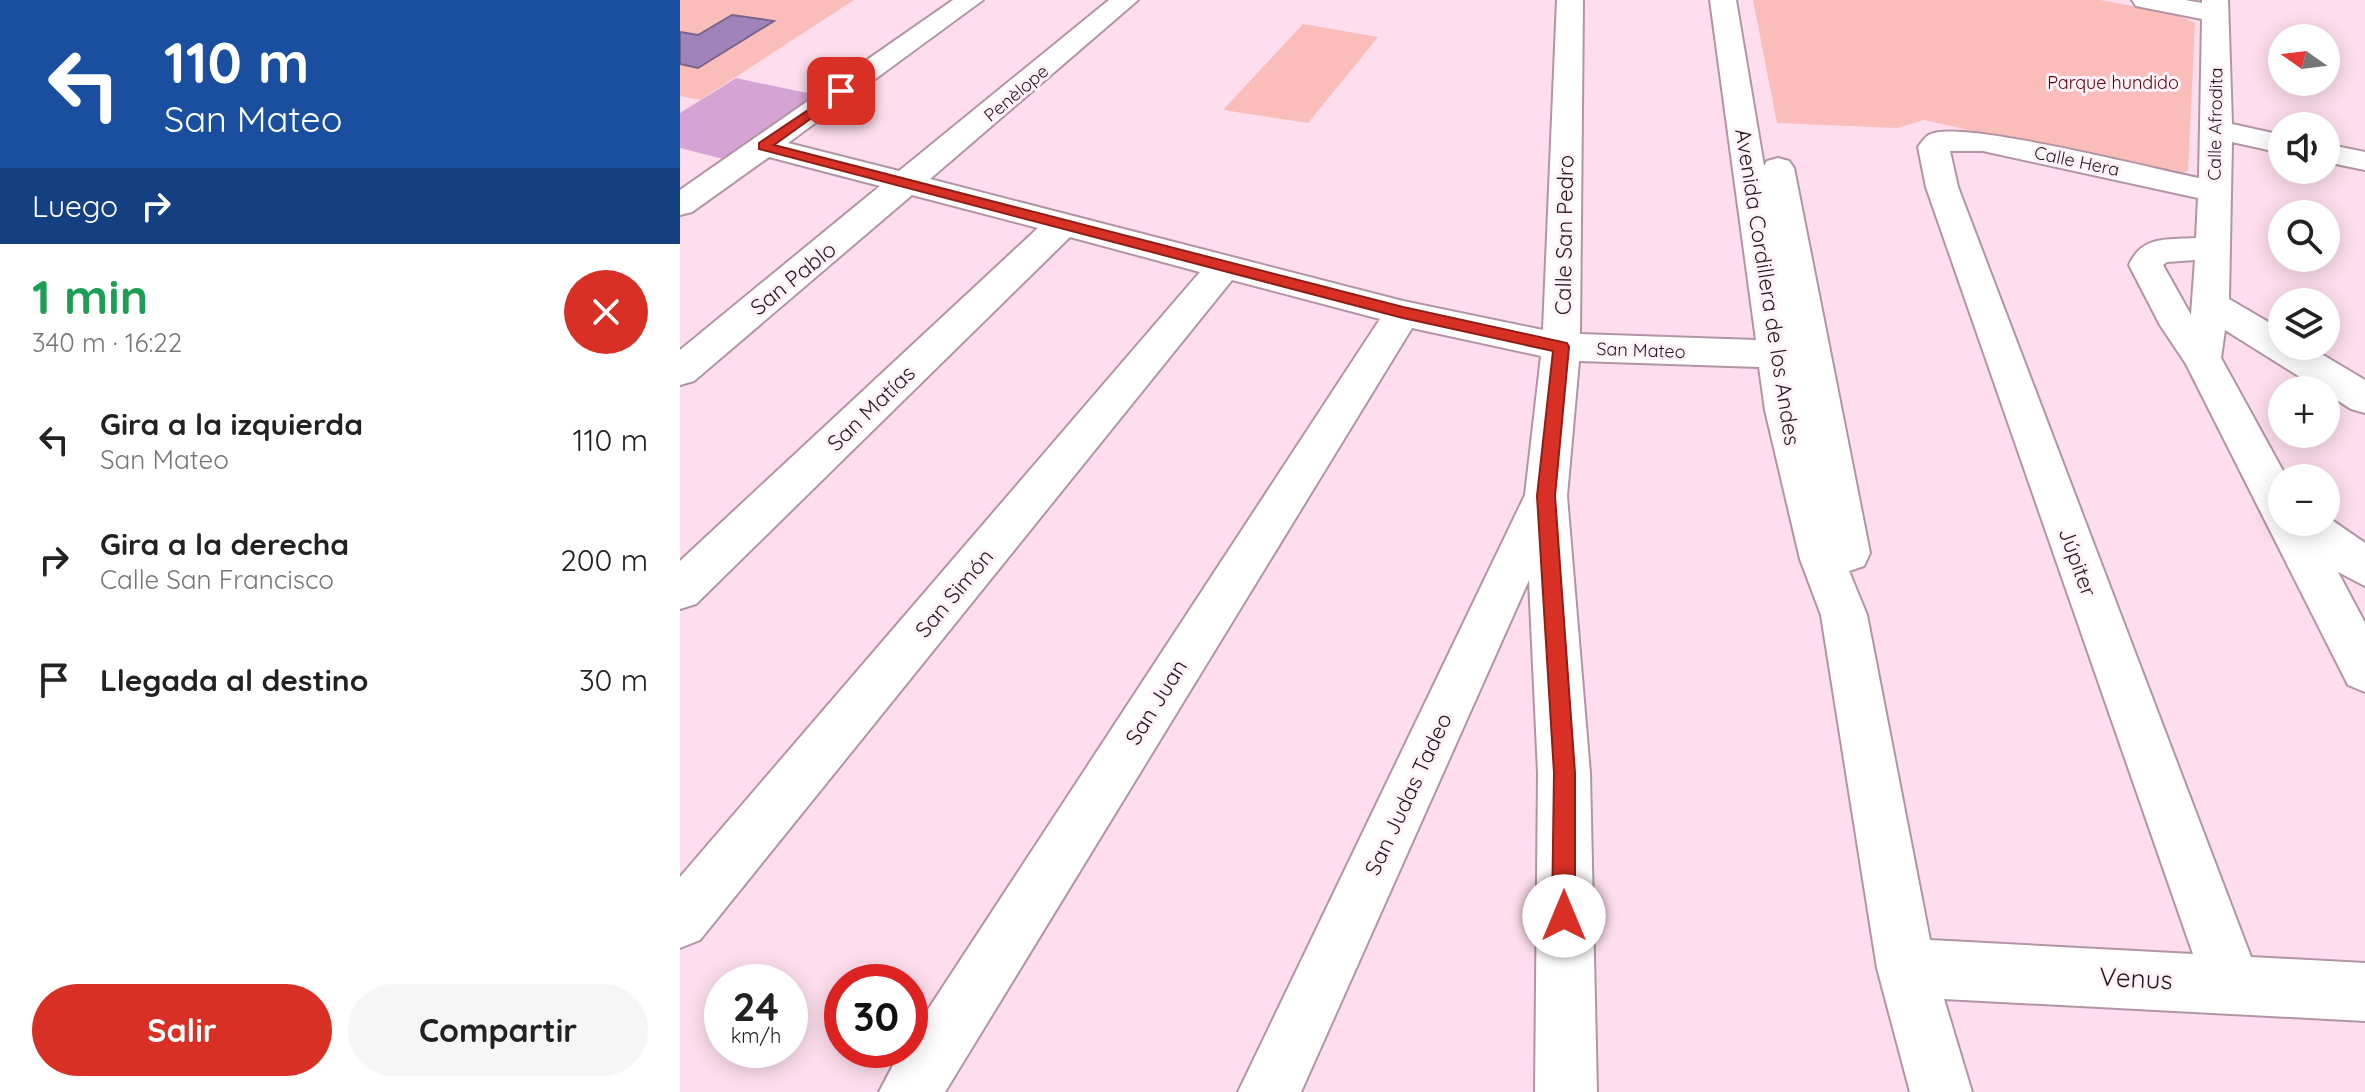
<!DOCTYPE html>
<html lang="es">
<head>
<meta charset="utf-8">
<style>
  body { margin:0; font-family:Quicksand,sans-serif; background:#f6f6f6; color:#222; height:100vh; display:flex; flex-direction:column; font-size:30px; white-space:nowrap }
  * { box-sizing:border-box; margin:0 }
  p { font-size:26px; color:#767676 }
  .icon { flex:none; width:44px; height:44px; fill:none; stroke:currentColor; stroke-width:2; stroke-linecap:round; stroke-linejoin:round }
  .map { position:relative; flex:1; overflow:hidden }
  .details { display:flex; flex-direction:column; background:#fff; width:680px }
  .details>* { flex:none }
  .guide { background:#1a4fa0; color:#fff; overflow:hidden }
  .needle { width:52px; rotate:284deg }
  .buttons { position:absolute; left:1588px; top:24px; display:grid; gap:16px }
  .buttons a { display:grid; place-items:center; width:72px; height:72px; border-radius:50%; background:#fff; box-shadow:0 4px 20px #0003; font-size:40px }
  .speed { position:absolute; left:24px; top:964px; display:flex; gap:16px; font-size:40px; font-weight:700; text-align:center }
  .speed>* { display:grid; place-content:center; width:104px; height:104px; border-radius:50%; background:#fff; box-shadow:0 4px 20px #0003; line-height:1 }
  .speed small { font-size:20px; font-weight:400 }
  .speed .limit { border:12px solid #d22; background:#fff; color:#111 }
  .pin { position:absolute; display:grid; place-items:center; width:68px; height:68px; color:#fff; margin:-34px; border-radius:16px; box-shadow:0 4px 12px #0006 }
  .me { position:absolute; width:88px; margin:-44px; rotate:0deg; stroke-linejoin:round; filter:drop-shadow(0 0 6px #0008) }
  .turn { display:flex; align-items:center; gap:28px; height:168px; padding:0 32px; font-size:36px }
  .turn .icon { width:104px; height:104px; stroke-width:2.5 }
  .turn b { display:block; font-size:56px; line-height:68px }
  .then { display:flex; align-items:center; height:76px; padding:0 32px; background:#0003; gap:16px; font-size:30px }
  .round { display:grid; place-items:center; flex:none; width:84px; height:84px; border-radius:42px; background:#f6f6f6 }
  .head { display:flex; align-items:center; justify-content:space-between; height:136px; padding:0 32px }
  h1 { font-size:48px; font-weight:700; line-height:60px; color:#1e9e55 }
  .cta { display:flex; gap:16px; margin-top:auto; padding:16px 32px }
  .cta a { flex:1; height:92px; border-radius:48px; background:#d93025; color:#fff; font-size:32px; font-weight:700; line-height:92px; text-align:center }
  .cta a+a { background:#f6f6f6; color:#222 }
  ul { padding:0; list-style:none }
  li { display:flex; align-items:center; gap:24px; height:120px; padding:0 32px }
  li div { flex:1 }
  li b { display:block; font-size:30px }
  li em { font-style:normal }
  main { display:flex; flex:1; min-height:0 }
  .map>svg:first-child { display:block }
  .green { fill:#fbbdb9 }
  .water { fill:#9f83b9; stroke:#7a648b; stroke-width:2 }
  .building { fill:#d5a4d4 }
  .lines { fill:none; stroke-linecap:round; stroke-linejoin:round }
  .minor-casing { stroke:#b295a4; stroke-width:4 }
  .minor { fill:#fff; fill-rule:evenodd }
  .route { fill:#d93025; stroke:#8d1f18; stroke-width:2 }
  .labels { text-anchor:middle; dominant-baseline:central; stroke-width:6; stroke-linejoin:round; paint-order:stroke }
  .far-park-label { font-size:18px; fill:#58020d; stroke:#fff1f8 }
  .far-street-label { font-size:18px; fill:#251a20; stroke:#fff1f8 }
  .street-label { font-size:22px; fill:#251a20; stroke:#fff1f8 }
  .near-street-label { font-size:26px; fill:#251a20; stroke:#fff1f8 }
</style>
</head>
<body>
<main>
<section class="details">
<div class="guide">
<div class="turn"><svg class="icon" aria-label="left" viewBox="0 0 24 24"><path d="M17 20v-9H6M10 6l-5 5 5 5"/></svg><div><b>110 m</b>San Mateo</div></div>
<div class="then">Luego<svg class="icon" aria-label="right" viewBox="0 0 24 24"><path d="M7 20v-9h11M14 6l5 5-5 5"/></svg></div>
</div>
<div class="head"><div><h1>1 min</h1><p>340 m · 16:22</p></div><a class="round" style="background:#d93025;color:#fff"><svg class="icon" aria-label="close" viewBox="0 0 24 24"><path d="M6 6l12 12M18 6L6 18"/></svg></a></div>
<ul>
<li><svg class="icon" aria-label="left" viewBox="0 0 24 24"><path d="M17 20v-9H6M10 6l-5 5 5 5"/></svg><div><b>Gira a la izquierda</b><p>San Mateo</p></div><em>110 m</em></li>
<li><svg class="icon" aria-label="right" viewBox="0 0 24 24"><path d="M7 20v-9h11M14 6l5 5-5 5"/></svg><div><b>Gira a la derecha</b><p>Calle San Francisco</p></div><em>200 m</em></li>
<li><svg class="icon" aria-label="arrive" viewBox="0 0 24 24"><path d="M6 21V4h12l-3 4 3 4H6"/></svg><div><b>Llegada al destino</b></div><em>30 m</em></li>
</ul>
<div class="cta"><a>Salir</a><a>Compartir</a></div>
</section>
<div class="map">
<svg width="1685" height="1092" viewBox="0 0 1685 1092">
  <rect width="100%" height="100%" fill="#fedeee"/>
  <!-- green -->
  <g class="green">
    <polygon points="0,0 174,0 20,100 0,96"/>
    <polygon points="1073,0 1420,0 1496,14 1515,23 1508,171 1493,176 1244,120 1217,128 1097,123"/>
    <polygon points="623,24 698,37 628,123 543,110"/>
  </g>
  <!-- water -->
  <polygon class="water" points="52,15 94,21 18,68 0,64 0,32 18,35"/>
  <!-- building -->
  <polygon class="building" points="56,78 137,95 43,159 0,148 0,113"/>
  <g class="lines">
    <!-- minor casing -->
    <g class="minor-casing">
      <g id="minor">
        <path d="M273,0h30l-195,143 111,28 210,-171h29l-208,179 473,122 140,29 14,-330h26l-3,334 176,6 -46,-340h26l28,166 3,-5 11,-3 11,3 5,7 76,385 -6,13 -15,5 18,44 63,325 263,14 -267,-767 -8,-40c4,-5 7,-11 13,-13 32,-14 223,35 268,44l3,-159 -66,-13 -4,-6h53l17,3v-3h26l4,124 50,11v18l-50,-11 -3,157 53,31v16h26l57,34v33l-14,-4 -25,-16v-3h-5l-96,-60 -4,28 66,120h-5v44h44v-6l39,27v43l-27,-14 27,51v69l-17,-7 -162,-321 -26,-39 -31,-60c13,-30 39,-25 67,-27l2,-40 -215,-47h-33l8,36 293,770 114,6v58l-421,-22 28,93h-62l-33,-124 -56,-353 -21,-56 -35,-149 -6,-43 -180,-6 -12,135 23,277 7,319h-62l3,-319 -9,-193 -228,512h-63l287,-597 16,-139 -129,-28 -467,764h-66l22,-42h9v-13l470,-718 -148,-39 -532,660 -20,8v-71l520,-605 -130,-35 -374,367 -16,5v-48l358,-333 -126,-33 -218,186 -14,4v-35l200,-164 -111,-29 -77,55 -12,3v-25zM1515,260l-4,55 -28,-50 4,-3z"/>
        <polygon points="1646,144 1685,152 1685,170 1646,162"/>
      </g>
    </g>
    <!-- minor -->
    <use href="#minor" class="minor"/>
  </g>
  <!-- route -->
  <polygon class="route" points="161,88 167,91 165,94 94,145 723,307 887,343 889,347 875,496 895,773 895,916 892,924 884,927 876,924 872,916 874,773 857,496 873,351 723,318 79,149 79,143"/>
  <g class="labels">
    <!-- far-park labels -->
    <g class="far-park-label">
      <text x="1433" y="82">Parque hundido</text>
    </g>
    <!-- far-street labels -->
    <g class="far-street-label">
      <text transform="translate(336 93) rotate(-40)">Penèlope</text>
      <text transform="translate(1535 124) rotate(-89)">Calle Afrodita</text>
      <text transform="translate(1397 161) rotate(12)">Calle Hera</text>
      <text transform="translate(961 350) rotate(2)">San Mateo</text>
    </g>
    <!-- street labels -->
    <g class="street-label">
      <text transform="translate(884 235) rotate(-89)">Calle San Pedro</text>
      <text transform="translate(113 278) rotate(-39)">San Pablo</text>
      <text transform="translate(1088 287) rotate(81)">Avenida Cordillera de los Andes</text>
      <text transform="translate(191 408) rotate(-44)">San Matías</text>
      <text transform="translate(1398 562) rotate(70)">Júpiter</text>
      <text transform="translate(274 593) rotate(-50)">San Simón</text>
      <text transform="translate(476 702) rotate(-58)">San Juan</text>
      <text transform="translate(728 794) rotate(-65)">San Judas Tadeo</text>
    </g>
    <!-- near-street labels -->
    <g class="near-street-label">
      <text transform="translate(1456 978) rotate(3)">Venus</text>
    </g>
  </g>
</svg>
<div class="buttons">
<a><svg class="needle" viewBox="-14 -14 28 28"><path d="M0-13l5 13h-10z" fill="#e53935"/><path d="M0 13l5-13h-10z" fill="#767676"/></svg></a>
<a><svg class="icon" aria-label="sound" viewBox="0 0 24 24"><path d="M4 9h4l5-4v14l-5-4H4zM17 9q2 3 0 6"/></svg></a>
<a><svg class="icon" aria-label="search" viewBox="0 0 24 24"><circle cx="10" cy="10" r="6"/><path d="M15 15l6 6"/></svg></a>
<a><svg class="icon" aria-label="layers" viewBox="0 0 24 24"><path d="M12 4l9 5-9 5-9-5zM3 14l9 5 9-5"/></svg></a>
<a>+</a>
<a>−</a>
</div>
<div class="speed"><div>24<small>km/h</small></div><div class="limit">30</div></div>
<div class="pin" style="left:161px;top:91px;background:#d93025"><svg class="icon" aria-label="arrive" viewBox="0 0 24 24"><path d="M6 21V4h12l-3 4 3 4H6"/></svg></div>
<svg class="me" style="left:884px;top:916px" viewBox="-20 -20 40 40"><circle r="19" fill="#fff"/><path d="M0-13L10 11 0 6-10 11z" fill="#d93025"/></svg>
</div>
</main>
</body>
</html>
